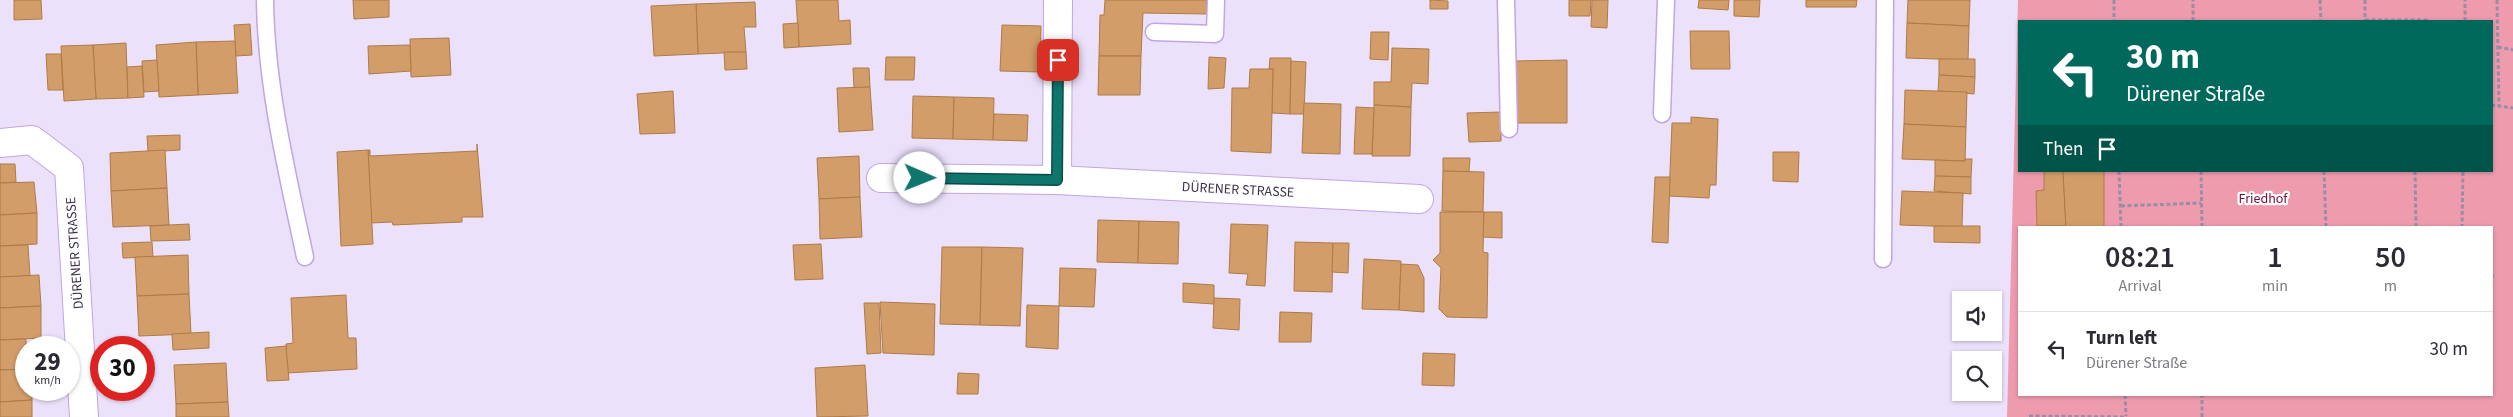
<!DOCTYPE html>
<html lang="en">
<head>
<meta charset="utf-8">
<style>
  body { margin:0; font-family:"Source Sans 3",sans-serif; background:#f2f2f3; color:#2b2b33; height:100vh; display:flex; flex-direction:column; font-size:19px; white-space:nowrap }
  * { box-sizing:border-box; margin:0 }
  p { font-size:16px; color:#7c7c81 }
  .icon { flex:none; width:28px; height:28px; fill:none; stroke:currentColor; stroke-width:2; stroke-linecap:round; stroke-linejoin:round }
  .map { position:relative; flex:1; overflow:hidden }
  .drawer { position:absolute; left:2018px; top:226px; width:475px; height:170px; display:flex; flex-direction:column; background:#fff; border-radius:0px; box-shadow:0 1px 4px #0004 }
  .drawer>* { flex:none }
  .hud { position:absolute; left:2018px; top:20px; width:475px; height:152px; border-radius:0px; box-shadow:0 1px 4px #0004; background:#00695c; color:#fff; overflow:hidden }
  .tools { position:absolute; left:1952px; top:291px; display:grid; gap:10px }
  .tools a { display:grid; place-items:center; width:50px; height:50px; border-radius:0px; background:#fff; box-shadow:0 1px 4px #0004; font-size:25px }
  .speed { position:absolute; left:15px; top:336px; display:flex; gap:10px; font-size:25px; font-weight:700; text-align:center }
  .speed>* { display:grid; place-content:center; width:65px; height:65px; border-radius:50%; background:#fff; box-shadow:0 1px 4px #0004; line-height:1 }
  .speed small { font-size:12px; font-weight:400 }
  .speed .limit { border:8px solid #d22; background:#fff; color:#111 }
  .pin { position:absolute; display:grid; place-items:center; width:42px; height:42px; color:#fff; margin:-21px; border-radius:10px; box-shadow:0 2px 8px #0006 }
  .me { position:absolute; width:55px; margin:-28px; rotate:91deg; stroke-linejoin:round; filter:drop-shadow(0 0 4px #0008) }
  .turn { display:flex; align-items:center; gap:18px; height:105px; padding:0 25px; font-size:22px }
  .turn .icon { width:65px; height:65px; stroke-width:2.5 }
  .turn b { display:block; font-size:35px; line-height:42px }
  .then { display:flex; align-items:center; height:48px; padding:0 25px; background:#0003; gap:10px; font-size:19px }
  .eta { display:flex; justify-content:space-evenly; align-items:center; height:85px; text-align:center }
  .eta b { font-size:30px; font-weight:600; line-height:35px }
  ul { padding:0; list-style:none }
  li { display:flex; align-items:center; gap:15px; height:75px; padding:0 25px; border-top:1px solid #e1e1e2 }
  li div { flex:1 }
  li b { display:block; font-size:19px }
  li em { font-style:normal }
  .map>svg:first-child { display:block }
  .green { fill:#ee9bae; fill-rule:evenodd }
  .building { fill:#d29d69; stroke:#ae7b47 }
  .lines { fill:none; stroke-linecap:round; stroke-linejoin:round }
  .lane-casing { stroke:#c2a5e4; stroke-width:19 }
  .street-casing { stroke:#c2a5e4; stroke-width:30 }
  .path { stroke:#988da6; stroke-width:3; stroke-dasharray:4 2.5; stroke-linecap:butt }
  .lane { stroke:#fff; stroke-width:16 }
  .street { stroke:#fff; stroke-width:28 }
  .route-casing { stroke:#0a4d48; stroke-width:12 }
  .route { stroke:#0f766e; stroke-width:9 }
  .labels { text-anchor:middle; dominant-baseline:central; stroke-width:4.5; stroke-linejoin:round; paint-order:stroke }
  .street-label { font-size:14px; fill:#3e334c; stroke:#fff }
  .park-label { font-size:14px; fill:#761037; stroke:#fff }
</style>
</head>
<body>
<div class="map">
<svg width="2513" height="417" viewBox="0 0 2513 417">
  <rect width="100%" height="100%" fill="#ece1fb"/>
  <!-- green -->
  <path class="green" d="M2018,0h495v417h-506zM2019,21h472v150h-472zM2019,228h472v167h-472z"/>
  <!-- building -->
  <g class="building">
    <polygon points="14,0 41,0 42,19 14,20"/>
    <polygon points="353,0 389,0 389,17 354,19"/>
    <polygon points="796,0 838,0 839,21 850,20 851,44 799,47"/>
    <polygon points="1105,0 1207,0 1207,14 1143,13 1141,56 1099,56 1100,15 1104,15"/>
    <polygon points="1430,0 1448,1 1448,9 1430,9"/>
    <polygon points="1569,0 1591,0 1590,16 1569,16"/>
    <polygon points="1592,0 1608,0 1607,28 1591,27"/>
    <polygon points="1699,0 1729,0 1728,10 1698,8"/>
    <polygon points="1734,0 1760,0 1759,17 1734,16"/>
    <polygon points="1806,0 1857,0 1856,7 1806,7"/>
    <polygon points="1908,0 1970,0 1969,26 1907,23"/>
    <polygon points="755,2 756,27 744,27 746,52 698,54 696,4"/>
    <polygon points="696,4 698,54 654,56 651,6"/>
    <polygon points="798,23 799,47 784,48 783,24"/>
    <polygon points="1907,23 1969,26 1968,60 1906,58"/>
    <polygon points="250,24 252,55 236,56 234,25"/>
    <polygon points="1002,25 1041,26 1040,72 1000,71"/>
    <polygon points="1690,31 1729,31 1730,69 1691,69"/>
    <polygon points="1371,32 1389,32 1388,60 1370,59"/>
    <polygon points="449,38 451,75 411,77 410,39"/>
    <polygon points="235,41 238,93 198,95 196,42"/>
    <polygon points="196,42 198,95 159,97 156,45"/>
    <polygon points="126,43 128,98 96,99 93,45"/>
    <polygon points="93,45 96,99 64,101 61,46"/>
    <polygon points="410,45 411,71 369,74 368,46"/>
    <polygon points="1392,48 1429,49 1428,84 1412,83 1411,107 1374,105 1374,82 1391,82"/>
    <polygon points="724,52 746,52 747,69 725,70"/>
    <polygon points="46,54 61,54 63,90 48,90"/>
    <polygon points="1099,56 1141,56 1140,95 1098,95"/>
    <polygon points="886,57 915,57 914,80 885,80"/>
    <polygon points="1209,57 1226,58 1224,88 1208,89"/>
    <polygon points="1270,58 1291,58 1290,114 1272,113 1273,69 1269,69"/>
    <polygon points="1939,59 1975,59 1975,77 1939,75"/>
    <polygon points="157,60 159,91 144,92 142,61"/>
    <polygon points="1567,60 1567,123 1517,123 1515,61"/>
    <polygon points="1291,61 1306,62 1304,114 1290,114"/>
    <polygon points="142,66 144,97 128,98 127,67"/>
    <polygon points="853,68 869,68 870,87 854,88"/>
    <polygon points="1250,69 1273,69 1271,153 1231,151 1232,88 1249,88"/>
    <polygon points="1939,75 1975,77 1974,94 1938,91"/>
    <polygon points="870,87 873,130 839,132 837,88"/>
    <polygon points="1905,90 1967,92 1966,127 1904,124"/>
    <polygon points="673,91 675,133 640,134 637,94"/>
    <polygon points="913,96 954,97 953,139 912,138"/>
    <polygon points="954,97 994,98 993,140 953,139"/>
    <polygon points="1304,103 1341,104 1340,154 1302,153"/>
    <polygon points="1374,105 1411,107 1410,156 1372,156"/>
    <polygon points="1356,107 1374,108 1372,154 1354,154"/>
    <polygon points="1501,112 1501,141 1469,142 1467,113"/>
    <polygon points="994,114 1028,115 1027,141 993,140"/>
    <polygon points="1691,117 1718,119 1716,185 1710,185 1709,198 1669,196 1672,123 1691,123"/>
    <polygon points="1904,124 1966,127 1965,161 1902,159"/>
    <polygon points="180,135 180,150 148,152 147,136"/>
    <polygon points="477,144 483,217 462,217 462,222 393,225 392,222 371,223 368,150 370,150 370,156 477,151"/>
    <polygon points="165,150 167,188 111,191 110,153"/>
    <polygon points="368,150 373,244 341,246 337,152"/>
    <polygon points="1773,152 1799,152 1798,182 1773,181"/>
    <polygon points="859,156 860,197 819,199 817,158"/>
    <polygon points="1443,158 1470,158 1469,172 1443,171"/>
    <polygon points="1965,159 1972,159 1971,177 1935,176 1935,160 1965,161"/>
    <polygon points="0,164 15,164 16,182 0,183"/>
    <polygon points="1443,171 1484,172 1483,212 1442,211"/>
    <polygon points="2044,171 2063,171 2066,226 2037,226 2036,191 2044,190"/>
    <polygon points="2063,171 2104,171 2104,227 2066,228"/>
    <polygon points="1935,176 1971,177 1971,194 1934,191"/>
    <polygon points="1655,177 1670,177 1668,243 1652,242"/>
    <polygon points="34,182 37,213 0,215 0,183"/>
    <polygon points="167,188 169,225 113,227 111,191"/>
    <polygon points="1902,191 1963,193 1962,227 1900,225"/>
    <polygon points="860,197 862,237 820,239 819,199"/>
    <polygon points="1440,212 1484,212 1483,252 1488,253 1487,318 1447,317 1439,309 1441,268 1433,260 1440,253"/>
    <polygon points="1484,212 1502,212 1502,238 1483,237"/>
    <polygon points="37,213 37,244 0,246 0,215"/>
    <polygon points="1098,220 1139,221 1138,263 1097,262"/>
    <polygon points="1139,221 1179,222 1178,264 1138,263"/>
    <polygon points="189,224 190,240 151,241 150,226"/>
    <polygon points="1231,224 1268,225 1265,286 1246,285 1248,274 1229,273"/>
    <polygon points="1934,226 1980,226 1980,243 1934,242"/>
    <polygon points="152,242 153,257 123,258 122,243"/>
    <polygon points="1295,242 1333,243 1332,292 1294,291"/>
    <polygon points="1333,243 1349,243 1348,273 1332,272"/>
    <polygon points="821,244 823,279 795,280 793,245"/>
    <polygon points="28,245 30,276 0,277 0,246"/>
    <polygon points="942,247 982,247 980,325 940,324"/>
    <polygon points="982,247 1023,248 1020,326 980,325"/>
    <polygon points="188,255 189,294 137,296 135,257"/>
    <polygon points="1364,259 1401,261 1399,310 1362,309"/>
    <polygon points="1401,264 1418,265 1424,278 1424,312 1399,310"/>
    <polygon points="1060,268 1096,269 1094,307 1059,306"/>
    <polygon points="39,275 41,306 0,308 0,277"/>
    <polygon points="1183,283 1214,285 1214,304 1183,302"/>
    <polygon points="189,294 191,334 139,336 137,296"/>
    <polygon points="346,295 348,338 356,338 357,369 287,373 286,344 293,343 291,298"/>
    <polygon points="1214,298 1240,299 1239,330 1213,328"/>
    <polygon points="880,302 935,304 934,355 883,353"/>
    <polygon points="864,303 879,303 881,353 867,354"/>
    <polygon points="1027,305 1059,306 1058,349 1026,347"/>
    <polygon points="41,306 41,338 0,340 0,308"/>
    <polygon points="1280,312 1312,313 1311,342 1279,342"/>
    <polygon points="209,332 209,348 173,350 172,334"/>
    <polygon points="26,339 26,369 0,370 0,340"/>
    <polygon points="286,346 289,380 267,381 265,348"/>
    <polygon points="1423,353 1455,354 1454,386 1422,385"/>
    <polygon points="226,363 228,402 176,404 174,365"/>
    <polygon points="865,365 868,416 817,417 815,368"/>
    <polygon points="26,369 26,390 32,392 32,400 0,402 0,370"/>
    <polygon points="958,373 979,374 978,394 957,394"/>
    <polygon points="32,400 32,417 0,417 0,402"/>
    <polygon points="228,402 229,417 176,417 176,404"/>
  </g>
  <g class="lines">
    <!-- lane casing -->
    <g class="lane-casing">
      <g id="lane">
        <path d="M265,0c1,87 22,172 40,257"/>
        <polyline points="1506,0 1509,129"/>
        <polyline points="1154,32 1215,34 1216,0"/>
        <polyline points="1662,114 1666,0"/>
        <polyline points="1883,259 1885,0"/>
      </g>
    </g>
    <!-- street casing -->
    <g class="street-casing">
      <g id="street">
        <polyline points="0,143 32,140 69,168 84,417"/>
        <polyline points="881,178 1057,180 1419,199"/>
        <polyline points="1057,180 1058,0"/>
      </g>
    </g>
    <!-- path -->
    <g class="path">
      <polyline points="2114,0 2114,21"/>
      <polyline points="2320,0 2321,21"/>
      <polyline points="2365,0 2365,21"/>
      <polyline points="2497,0 2499,105"/>
      <polyline points="2365,20 2428,20"/>
      <polyline points="2193,21 2193,0"/>
      <polyline points="2465,21 2465,0"/>
      <polyline points="2498,47 2513,50"/>
      <polyline points="2491,105 2513,108"/>
      <polyline points="2119,171 2121,228"/>
      <polyline points="2201,171 2202,228"/>
      <polyline points="2324,171 2326,228"/>
      <polyline points="2415,171 2416,228"/>
      <polyline points="2121,206 2201,203"/>
      <polyline points="2462,228 2463,171"/>
      <polyline points="2491,276 2494,276"/>
      <polyline points="2125,395 2126,416"/>
      <polyline points="2029,416 2127,417"/>
      <polyline points="2202,417 2202,395"/>
    </g>
    <!-- lane -->
    <use href="#lane" class="lane"/>
    <!-- street -->
    <use href="#street" class="street"/>
  </g>
  <g class="lines">
    <!-- route casing -->
    <g class="route-casing">
      <polyline id="route" points="920,178 1057,180 1058,60"/>
    </g>
    <!-- route -->
    <use href="#route" class="route"/>
  </g>
  <g class="labels">
    <!-- street labels -->
    <g class="street-label">
      <text transform="translate(1238 190) rotate(3)">DÜRENER STRASSE</text>
      <text transform="translate(75 253) rotate(-94)">DÜRENER STRASSE</text>
    </g>
    <!-- park labels -->
    <g class="park-label">
      <text x="2263" y="199">Friedhof</text>
    </g>
  </g>
</svg>
<div class="tools">
<a><svg class="icon" aria-label="sound" viewBox="0 0 24 24"><path d="M4 9h4l5-4v14l-5-4H4zM17 9q2 3 0 6"/></svg></a>
<a><svg class="icon" aria-label="search" viewBox="0 0 24 24"><circle cx="10" cy="10" r="6"/><path d="M15 15l6 6"/></svg></a>
</div>
<div class="speed"><div>29<small>km/h</small></div><div class="limit">30</div></div>
<div class="pin" style="left:1058px;top:60px;background:#d93025"><svg class="icon" aria-label="arrive" viewBox="0 0 24 24"><path d="M6 21V4h12l-3 4 3 4H6"/></svg></div>
<svg class="me" style="left:920px;top:178px" viewBox="-20 -20 40 40"><circle r="19" fill="#fff"/><path d="M0-13L10 11 0 6-10 11z" fill="#0f766e"/></svg>
<div class="hud">
<div class="turn"><svg class="icon" aria-label="left" viewBox="0 0 24 24"><path d="M17 20v-9H6M10 6l-5 5 5 5"/></svg><div><b>30 m</b>Dürener Straße</div></div>
<div class="then">Then<svg class="icon" aria-label="arrive" viewBox="0 0 24 24"><path d="M6 21V4h12l-3 4 3 4H6"/></svg></div>
</div>
<section class="drawer">
<div class="eta">
<div><b>08:21</b><p>Arrival</p></div>
<div><b>1</b><p>min</p></div>
<div><b>50</b><p>m</p></div>
</div>
<ul>
<li><svg class="icon" aria-label="left" viewBox="0 0 24 24"><path d="M17 20v-9H6M10 6l-5 5 5 5"/></svg><div><b>Turn left</b><p>Dürener Straße</p></div><em>30 m</em></li>
</ul>
</section>
</div>
</body>
</html>
